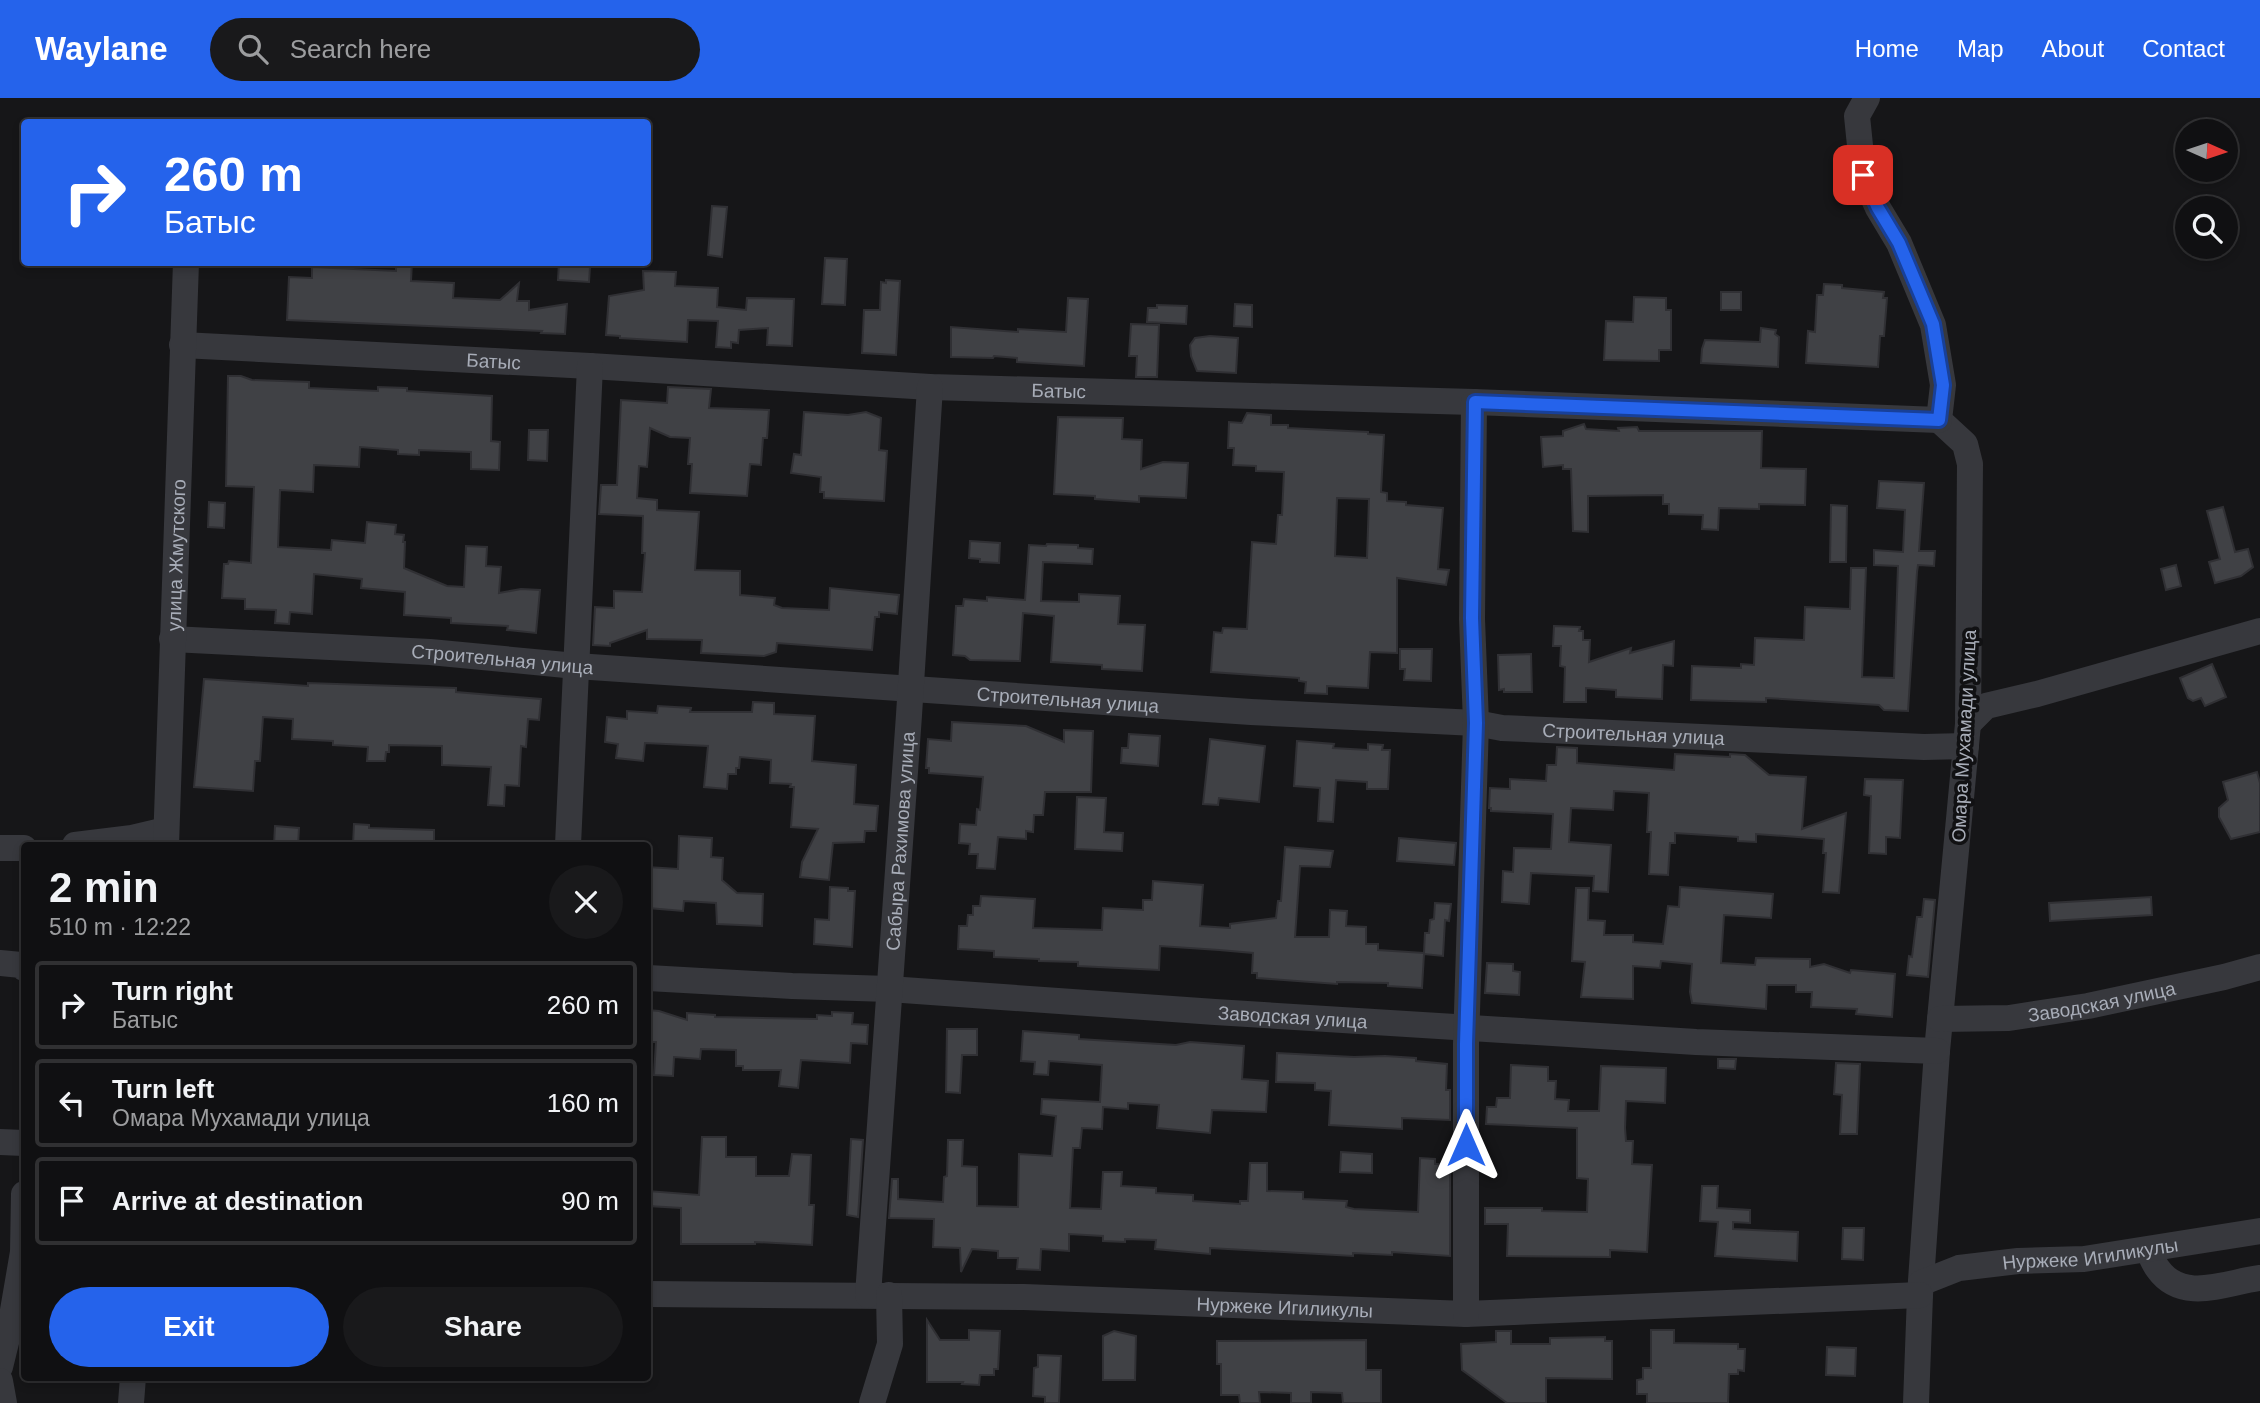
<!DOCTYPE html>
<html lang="en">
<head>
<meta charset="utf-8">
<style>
  body { margin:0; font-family:Arial,sans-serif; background:#19191b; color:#f1f3f6; height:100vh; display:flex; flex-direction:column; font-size:26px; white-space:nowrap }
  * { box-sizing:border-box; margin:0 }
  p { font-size:23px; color:#9c9d9f }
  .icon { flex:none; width:38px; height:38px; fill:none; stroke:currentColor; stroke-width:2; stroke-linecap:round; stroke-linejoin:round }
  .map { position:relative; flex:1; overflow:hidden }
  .side { position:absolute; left:21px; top:744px; width:630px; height:539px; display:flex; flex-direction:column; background:#101012; border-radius:7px; box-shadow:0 4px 10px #0003,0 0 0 2px #303032 }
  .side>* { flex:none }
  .banner { position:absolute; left:21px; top:21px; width:630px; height:147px; border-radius:7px; box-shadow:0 4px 10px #0003,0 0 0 2px #303032; background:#2563eb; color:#fff; overflow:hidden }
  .needle { width:46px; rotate:93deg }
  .fabs { position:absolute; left:2175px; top:21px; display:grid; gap:14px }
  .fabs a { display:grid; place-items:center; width:63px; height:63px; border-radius:50%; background:#101012; box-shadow:0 4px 10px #0003,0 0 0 2px #303032; font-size:35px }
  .pin { position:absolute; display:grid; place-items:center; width:60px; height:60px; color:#fff; margin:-30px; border-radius:14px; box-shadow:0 4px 10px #0006 }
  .me { position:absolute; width:77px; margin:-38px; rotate:0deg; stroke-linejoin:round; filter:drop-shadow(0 0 5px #0008) }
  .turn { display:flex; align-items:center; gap:24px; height:147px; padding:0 28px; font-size:32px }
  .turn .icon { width:91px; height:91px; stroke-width:2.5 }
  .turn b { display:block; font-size:49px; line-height:60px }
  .round { display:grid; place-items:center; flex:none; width:74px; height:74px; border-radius:37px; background:#19191b }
  .overview { display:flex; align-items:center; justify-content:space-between; height:119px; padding:0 28px }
  h1 { font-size:42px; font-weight:700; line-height:52px }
  .action { display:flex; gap:14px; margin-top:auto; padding:14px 28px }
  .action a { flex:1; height:80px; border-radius:42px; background:#2563eb; color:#fff; font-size:28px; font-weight:700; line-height:80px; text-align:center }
  .action a+a { background:#19191b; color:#f1f3f6 }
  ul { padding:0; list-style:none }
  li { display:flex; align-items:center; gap:21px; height:88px; margin:0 14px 10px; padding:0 14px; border:4px solid #303032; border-radius:7px }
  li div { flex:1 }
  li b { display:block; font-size:26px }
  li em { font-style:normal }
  header { display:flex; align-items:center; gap:42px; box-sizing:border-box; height:98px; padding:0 35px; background:#2563eb; color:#fff }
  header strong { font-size:33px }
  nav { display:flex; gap:38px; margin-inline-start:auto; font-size:24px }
  .search { width:490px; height:63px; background:#19191b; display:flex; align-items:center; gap:18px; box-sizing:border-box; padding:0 24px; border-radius:38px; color:#9c9d9f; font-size:26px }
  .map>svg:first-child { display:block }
  .building { fill:#404145; stroke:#303034; stroke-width:2; fill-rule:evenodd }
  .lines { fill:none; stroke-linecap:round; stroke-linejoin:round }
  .minor { stroke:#37383d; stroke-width:26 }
  .route-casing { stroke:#184099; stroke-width:18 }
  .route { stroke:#2563eb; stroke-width:12 }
  .labels { text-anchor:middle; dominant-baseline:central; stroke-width:7; stroke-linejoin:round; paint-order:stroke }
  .street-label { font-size:19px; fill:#a8adb8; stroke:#111113 }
</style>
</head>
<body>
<header>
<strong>Waylane</strong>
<div class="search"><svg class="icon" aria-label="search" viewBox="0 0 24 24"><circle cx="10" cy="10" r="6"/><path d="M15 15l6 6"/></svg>Search here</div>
<nav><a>Home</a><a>Map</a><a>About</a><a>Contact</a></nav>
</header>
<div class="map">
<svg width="2260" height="1305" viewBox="0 0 2260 1305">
  <rect width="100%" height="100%" fill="#161618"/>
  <!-- building -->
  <g class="building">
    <polygon points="712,108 727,109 722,159 708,157"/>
    <polygon points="825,160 847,161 845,207 822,206"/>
    <polygon points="396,164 412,164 411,183 454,185 453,200 500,202 519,185 517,203 529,203 529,212 567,206 565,236 541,235 542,233 287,222 289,179 312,180 312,169 396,173"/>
    <polygon points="559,164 573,164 573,168 590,169 589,184 558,182"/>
    <polygon points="643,173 676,174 675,188 718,190 717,209 746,212 747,200 794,201 792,248 767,247 768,230 739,232 738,245 731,244 731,250 716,249 718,223 688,222 687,244 620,240 620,238 606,237 609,198 644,192"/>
    <polygon points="886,182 900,183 896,257 862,255 864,212 880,212 881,184 886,185"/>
    <polygon points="1824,186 1842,187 1842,190 1884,194 1883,200 1887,200 1884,238 1880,238 1878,269 1806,265 1808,233 1815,234 1817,197 1823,197"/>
    <rect x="1721" y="194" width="20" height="18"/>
    <polygon points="1634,199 1666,200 1666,212 1671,212 1671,252 1659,252 1659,263 1604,262 1606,223 1633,224"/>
    <polygon points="1068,200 1088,201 1084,268 1017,264 1017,260 994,258 993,260 951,259 951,229 1018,234 1018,231 1066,234"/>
    <polygon points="1235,206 1252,207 1252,229 1234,228"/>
    <polygon points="1157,207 1187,208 1186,226 1147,224 1148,210 1157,210"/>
    <polygon points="1131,226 1159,227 1157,279 1136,279 1137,258 1129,258"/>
    <polygon points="1761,230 1776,232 1775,236 1779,239 1778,269 1701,265 1702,251 1705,242 1760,244"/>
    <polygon points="1210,238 1238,240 1236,275 1197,273 1191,258 1190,247 1195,240"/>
    <polygon points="228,278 241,278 252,282 309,284 309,290 378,293 378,289 407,290 407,293 492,298 491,343 500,344 499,372 471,371 471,354 419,352 419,357 398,356 398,352 360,349 359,369 314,367 313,394 280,392 278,449 331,452 332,442 365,445 367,424 396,427 395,436 404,437 403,444 405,444 404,470 447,488 464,489 466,448 487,449 486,468 501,469 499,495 521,491 540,492 536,535 507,532 508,528 451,525 451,520 404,517 405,494 361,490 362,481 314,476 312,516 290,514 289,526 275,525 276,512 245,511 245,501 222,500 224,466 228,466 229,463 251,465 254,389 226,388"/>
    <polygon points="668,289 711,291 709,310 769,312 767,340 763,340 761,367 750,366 747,398 690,395 692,366 688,366 690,340 670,339 650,330 647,369 639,368 637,400 657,402 657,412 699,414 695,472 740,473 740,497 775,500 774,507 782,510 829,512 830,490 899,497 897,516 879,514 879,519 875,519 872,552 777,545 776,554 764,558 701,555 702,542 647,541 647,532 610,545 610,548 593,547 595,509 614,510 614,493 642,494 645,455 642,455 643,418 599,416 601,387 617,387 621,302 667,305"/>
    <polygon points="804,314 848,317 866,314 881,320 879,352 887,353 884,403 824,400 824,394 820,394 821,379 791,375 794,356 801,357"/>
    <path d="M1247,315l24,2v10h17v3l80,4v2l16,1 -3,57 6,1v8l19,1v3l37,3 -5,61 11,1 -3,15 -49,-7v75l-27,-1 -2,36 -41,-2v8l-22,-1 1,-11 -7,-1v-3l-88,-6 3,-40 8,1 1,-5 24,1 5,-87 24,2 2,-29h4l2,-43 -28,-1v-5l-23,-1 1,-17h-6l1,-26 13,1zM1337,400l32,1 -2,59 -32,-2z"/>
    <polygon points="1058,319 1123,320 1122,341 1142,342 1141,371 1163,364 1188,365 1186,400 1139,398 1139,404 1095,401 1095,398 1054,396"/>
    <polygon points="1584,326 1586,331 1619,333 1618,330 1637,329 1639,333 1762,333 1761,370 1806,371 1805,407 1759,406 1759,411 1719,410 1718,432 1702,431 1703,417 1669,416 1669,406 1663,406 1663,397 1588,398 1588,434 1573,433 1571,371 1563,371 1563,367 1543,369 1541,339 1563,338 1563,333"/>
    <polygon points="529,332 548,332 547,363 528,362"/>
    <polygon points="1879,383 1924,385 1919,453 1935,453 1934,468 1918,467 1917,474 1908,613 1884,612 1879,607 1766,600 1766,604 1691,602 1692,568 1741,570 1741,566 1754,567 1755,540 1804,542 1805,509 1850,511 1851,470 1866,470 1862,579 1894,580 1898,468 1874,467 1874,452 1903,454 1905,412 1877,410"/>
    <polygon points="209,404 225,405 224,430 208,429"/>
    <polygon points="1831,407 1847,408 1846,464 1830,464"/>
    <polygon points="2223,409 2235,454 2248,451 2253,469 2241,478 2215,485 2209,464 2220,461 2207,413"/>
    <polygon points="970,443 1000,445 999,465 980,464 980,461 969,460"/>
    <polygon points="1047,446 1078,447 1078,450 1093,451 1092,466 1043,464 1041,503 1079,504 1079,496 1120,498 1118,526 1145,527 1142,573 1102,571 1102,567 1051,564 1054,518 1023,515 1020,563 970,562 965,558 953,557 956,508 963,508 964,501 987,503 987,499 1025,502 1029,447 1046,448"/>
    <polygon points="2176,467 2181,488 2166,492 2161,471"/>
    <polygon points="1554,528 1580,529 1579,533 1583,533 1583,542 1590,542 1589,564 1631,550 1630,555 1674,543 1673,568 1663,567 1662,601 1616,599 1616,592 1586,590 1586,604 1564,604 1565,569 1560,568 1561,548 1553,548"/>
    <polygon points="1400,551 1432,551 1431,583 1404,582 1405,571 1400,571"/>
    <polygon points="1531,556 1532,594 1504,594 1504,591 1499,592 1498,557"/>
    <polygon points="2212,566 2226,599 2205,608 2201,600 2193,603 2188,600 2180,580"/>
    <polygon points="204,581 308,588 308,585 456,590 456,594 541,601 539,622 528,621 526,649 521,648 519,688 505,687 504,708 488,707 491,669 442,667 442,648 389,647 389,654 386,654 385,663 367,663 368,649 333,647 333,643 292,641 293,621 263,619 260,663 255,663 253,693 194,689"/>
    <polygon points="753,604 774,605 774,616 815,618 812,663 856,667 854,706 878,708 876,733 865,733 864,744 833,745 829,782 800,779 802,764 818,731 791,729 794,689 790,689 791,686 770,685 771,662 740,659 739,670 736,670 736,676 728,676 727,691 704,689 708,648 645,645 643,663 616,660 618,646 605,644 607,619 627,621 627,613 657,615 658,608 691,610 690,614 752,614"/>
    <polygon points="952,624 1026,628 1064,644 1064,632 1093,633 1091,694 1045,694 1043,717 1034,717 1033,734 1026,733 1026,741 998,739 995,771 977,770 978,756 969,756 970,746 959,745 960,726 976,727 977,711 980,712 983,679 929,675 929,670 926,670 928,641 951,643"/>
    <polygon points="1129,636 1160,638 1158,668 1121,665 1122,650 1128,650"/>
    <polygon points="1210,641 1265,648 1259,704 1219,700 1218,707 1203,706"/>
    <polygon points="1297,643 1334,646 1333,650 1368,652 1368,646 1383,647 1382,652 1390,652 1388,691 1367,691 1367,684 1336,682 1333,724 1318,723 1320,690 1294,688"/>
    <polygon points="1557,649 1577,650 1577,665 1674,672 1675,656 1730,659 1730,656 1745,657 1769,677 1806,679 1802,731 1846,715 1839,795 1823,794 1826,755 1823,755 1824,741 1756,736 1756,744 1738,743 1738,739 1675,735 1675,745 1670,745 1668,777 1649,776 1651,734 1647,734 1649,695 1614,693 1613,712 1571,710 1569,744 1611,747 1608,794 1593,793 1594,778 1531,775 1529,806 1502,804 1503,773 1513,774 1514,750 1551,751 1553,716 1491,713 1491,710 1489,710 1490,690 1510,691 1510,681 1546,683 1547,667 1556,667"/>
    <polygon points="2257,674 2260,685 2260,734 2231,741 2219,719 2219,710 2228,702 2223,684"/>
    <polygon points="1865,681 1903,682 1900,740 1886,739 1886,756 1869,755 1871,698 1864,697"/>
    <polygon points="1077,699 1106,700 1104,734 1123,735 1122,753 1075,751"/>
    <polygon points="354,726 369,727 369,730 434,732 434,747 353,747"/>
    <polygon points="275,728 299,730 298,747 274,747"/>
    <polygon points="679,738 712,740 711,759 723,760 722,782 737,795 763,796 762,828 717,826 716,805 684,803 683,813 648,810 648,769 678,771"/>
    <polygon points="1399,740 1456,745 1454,767 1397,763"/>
    <polygon points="1285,749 1333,753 1330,769 1300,768 1295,839 1329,839 1330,812 1347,813 1346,828 1366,829 1366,846 1378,846 1378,852 1424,855 1425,835 1429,835 1430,822 1434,821 1435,805 1451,806 1449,823 1445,822 1443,858 1424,856 1422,890 1388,888 1388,885 1337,884 1337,886 1257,880 1257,875 1252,875 1253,855 1219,852 1160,848 1159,872 1078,868 1078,864 1039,863 1039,861 994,859 994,853 958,851 959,828 967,828 968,817 973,817 973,808 980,808 981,798 1035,801 1033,830 1102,832 1103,810 1143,812 1143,802 1152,802 1153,783 1203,787 1200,828 1230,830 1230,826 1276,820 1278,803 1281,803"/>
    <polygon points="830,789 848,790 848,793 855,793 852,849 814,846 815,821 829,822"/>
    <polygon points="1680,789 1773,796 1771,820 1724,817 1721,865 1755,867 1756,860 1810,861 1810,869 1824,866 1850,875 1851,872 1895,876 1892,919 1856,916 1857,911 1811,909 1812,894 1796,894 1796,887 1767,887 1766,911 1692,905 1690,894 1692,866 1661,863 1660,870 1633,868 1633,901 1581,899 1585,864 1572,863 1576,790 1589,790 1588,822 1605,823 1604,837 1633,837 1633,844 1663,846 1668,808 1679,809"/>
    <polygon points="2151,799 2152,817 2050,823 2049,805"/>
    <polygon points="1924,801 1935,802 1928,879 1907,877 1909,858 1912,859 1917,819 1922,819"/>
    <polygon points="1487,865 1513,866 1513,873 1520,874 1519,897 1485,895"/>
    <polygon points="648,912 659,913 687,922 687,915 715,917 715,919 817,921 817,917 832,918 832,914 853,915 852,926 868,927 867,946 851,945 850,965 801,962 798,990 779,988 781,972 743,972 743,968 736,968 736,952 701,951 700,961 674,959 673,978 654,977 656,944 648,944"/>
    <polygon points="947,931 977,931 977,957 962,957 960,995 946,994"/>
    <polygon points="1023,933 1079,937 1079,941 1176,947 1190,944 1244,948 1242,981 1268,983 1266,1014 1212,1012 1210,1035 1157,1030 1159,1007 1128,1005 1128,1011 1103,1009 1102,1031 1082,1030 1080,1050 1073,1050 1070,1110 1101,1111 1103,1074 1122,1074 1121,1088 1156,1090 1156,1095 1193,1097 1193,1103 1240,1106 1240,1103 1248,1103 1250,1065 1267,1065 1267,1093 1303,1094 1303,1101 1347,1103 1346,1109 1354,1111 1418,1114 1420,1060 1435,1061 1435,1066 1450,1066 1450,1158 1392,1154 1392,1157 1353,1155 1353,1158 1210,1150 1210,1156 1155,1151 1156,1142 1125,1141 1125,1144 1103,1143 1103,1138 1069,1136 1069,1153 1041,1151 1040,1172 1017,1171 1018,1160 998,1160 998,1153 972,1151 961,1174 960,1150 933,1149 934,1121 889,1120 892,1081 898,1081 898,1101 943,1104 944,1079 947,1078 948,1042 963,1042 962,1068 977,1069 977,1108 1018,1109 1019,1056 1052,1058 1056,1018 1041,1016 1042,1001 1100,1004 1102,967 1049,963 1048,977 1034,976 1035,964 1021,963"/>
    <polygon points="1277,955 1354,959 1385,958 1416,960 1416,963 1447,966 1446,992 1450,992 1450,1022 1402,1020 1402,1031 1329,1027 1331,993 1315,992 1315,985 1276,984"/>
    <polygon points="1718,961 1736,961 1735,971 1718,970"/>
    <polygon points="1836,965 1860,966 1857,1036 1840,1036 1842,997 1834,996"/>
    <polygon points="1511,967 1548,969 1548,983 1556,983 1555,1001 1569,1002 1568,1013 1599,1013 1601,968 1666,970 1665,1005 1626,1003 1625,1030 1626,1043 1633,1043 1632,1066 1652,1067 1647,1154 1610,1152 1610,1159 1507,1158 1508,1126 1485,1126 1485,1110 1542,1110 1542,1113 1587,1114 1588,1081 1577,1080 1577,1030 1486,1026 1487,1009 1496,1009 1497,1000 1510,1000"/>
    <polygon points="702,1039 726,1039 726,1059 756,1059 756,1078 789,1078 792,1056 811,1057 809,1107 814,1107 812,1147 755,1144 755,1146 681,1146 681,1110 648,1108 648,1093 699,1097"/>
    <polygon points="851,1041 863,1042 858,1119 847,1117"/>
    <polygon points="1341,1054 1372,1056 1372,1075 1340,1074"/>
    <polygon points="1702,1088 1718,1088 1717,1110 1750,1112 1750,1125 1733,1124 1733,1131 1798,1134 1797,1163 1715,1158 1718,1124 1700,1123"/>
    <polygon points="1843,1130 1864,1130 1863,1162 1842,1161"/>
    <polygon points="927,1222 940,1242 969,1242 969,1232 1000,1233 998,1271 994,1271 994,1277 980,1277 979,1287 962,1286 963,1284 927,1284"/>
    <polygon points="1651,1232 1674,1232 1674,1245 1738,1246 1738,1251 1745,1251 1744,1273 1738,1272 1738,1276 1729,1276 1728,1305 1647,1305 1647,1296 1637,1296 1637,1282 1643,1281 1643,1270 1651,1270"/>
    <polygon points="1114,1233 1136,1238 1135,1282 1103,1282 1103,1238"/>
    <polygon points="1496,1233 1511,1233 1511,1246 1550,1246 1550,1240 1605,1239 1605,1243 1612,1243 1612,1281 1546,1280 1546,1305 1507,1305 1462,1272 1461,1246 1496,1244"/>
    <polygon points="1366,1242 1366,1272 1381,1272 1381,1305 1343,1305 1342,1295 1311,1294 1311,1305 1291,1305 1291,1295 1259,1294 1260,1305 1240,1305 1239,1297 1221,1297 1221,1266 1217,1266 1217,1243"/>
    <polygon points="1827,1249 1856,1250 1855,1278 1826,1277"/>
    <polygon points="1038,1257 1061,1258 1059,1305 1045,1305 1045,1299 1033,1298 1034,1270 1038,1269"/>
  </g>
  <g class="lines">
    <!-- minor -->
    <g class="minor">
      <polyline points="1867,0 1857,18 1863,77 1878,110 1899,145 1933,227 1943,287 1939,322 1965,346 1970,366 1968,626 1937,953 1920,1197 1916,1305"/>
      <path id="s1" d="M182,247l408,21 340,21 544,15 465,18"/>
      <path id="s2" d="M172,541l258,13 146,14 675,46 225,11 26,5 422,19 42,-1"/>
      <polyline points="1968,626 1986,608 2037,596 2260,533"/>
      <polyline points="75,747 132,740 166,732"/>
      <path id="s3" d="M166,747l20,-583"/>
      <polyline points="568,747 590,268"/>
      <polyline points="0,750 24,750"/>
      <polyline points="0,865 21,867 24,870"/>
      <path id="s4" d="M648,880l144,8 97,3 326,23 481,30 241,9"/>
      <path id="s5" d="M1940,921l69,-1 79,-12 136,-29 36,-10"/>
      <polyline points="0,1044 24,1045"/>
      <path d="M2148,1152c3,6 6,14 10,19 25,35 69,13 102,9"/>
      <path id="s6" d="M1921,1185l38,-15 59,-7 66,-2 176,-28"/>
      <path id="s7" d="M648,1196l376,3 442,17 454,-19"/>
      <path id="s8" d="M868,1197l41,-580 21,-328"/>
      <polyline points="1466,1216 1466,946 1476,625 1472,521 1474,304"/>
      <polyline points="0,1269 11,1224 23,1154 24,1096"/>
      <polyline points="0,1283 4,1305"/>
      <polyline points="131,1305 133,1279"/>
      <polyline points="872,1305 890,1246 889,1197"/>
    </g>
  </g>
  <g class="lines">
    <!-- route casing -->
    <g class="route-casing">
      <polyline id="route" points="1466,1047 1466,946 1476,625 1472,520 1475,304 1939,322 1943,287 1933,226 1899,145 1878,110 1863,77"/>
    </g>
    <!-- route -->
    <use href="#route" class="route"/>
  </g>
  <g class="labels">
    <!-- street labels -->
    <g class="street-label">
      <text stroke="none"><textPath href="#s1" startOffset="312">Батыс</textPath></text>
      <text stroke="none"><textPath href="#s1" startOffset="878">Батыс</textPath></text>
      <text stroke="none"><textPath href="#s3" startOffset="290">улица Жмутского</textPath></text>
      <text stroke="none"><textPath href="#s2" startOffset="331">Строительная улица</textPath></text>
      <text stroke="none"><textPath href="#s2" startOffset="898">Строительная улица</textPath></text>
      <text stroke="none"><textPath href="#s2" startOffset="1465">Строительная улица</textPath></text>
      <text transform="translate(1964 638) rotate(-87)">Омара Мухамади улица</text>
      <text stroke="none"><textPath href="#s8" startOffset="455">Сабыра Рахимова улица</textPath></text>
      <text stroke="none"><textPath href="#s5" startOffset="163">Заводская улица</textPath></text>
      <text stroke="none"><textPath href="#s4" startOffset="646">Заводская улица</textPath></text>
      <text stroke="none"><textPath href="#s6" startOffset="173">Нуржеке Игиликулы</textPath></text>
      <text stroke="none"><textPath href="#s7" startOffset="637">Нуржеке Игиликулы</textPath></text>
    </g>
  </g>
</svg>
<div class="fabs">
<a><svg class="needle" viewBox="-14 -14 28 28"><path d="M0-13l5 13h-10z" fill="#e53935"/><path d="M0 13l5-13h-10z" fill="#9c9d9f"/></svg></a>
<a><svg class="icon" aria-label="search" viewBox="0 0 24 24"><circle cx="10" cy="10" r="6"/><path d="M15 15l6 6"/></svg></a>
</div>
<div class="pin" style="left:1863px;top:77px;background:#d93025"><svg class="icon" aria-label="arrive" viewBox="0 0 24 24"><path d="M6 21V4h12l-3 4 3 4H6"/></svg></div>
<svg class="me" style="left:1466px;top:1047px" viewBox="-20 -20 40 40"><path d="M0-17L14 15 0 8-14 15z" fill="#2563eb" stroke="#fff" stroke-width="4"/></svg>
<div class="banner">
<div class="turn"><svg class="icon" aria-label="right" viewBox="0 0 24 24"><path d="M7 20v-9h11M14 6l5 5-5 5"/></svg><div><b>260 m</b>Батыс</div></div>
</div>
<section class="side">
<div class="overview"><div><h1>2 min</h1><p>510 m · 12:22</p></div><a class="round"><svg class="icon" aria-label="close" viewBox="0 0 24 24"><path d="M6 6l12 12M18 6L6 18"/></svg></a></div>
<ul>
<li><svg class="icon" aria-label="right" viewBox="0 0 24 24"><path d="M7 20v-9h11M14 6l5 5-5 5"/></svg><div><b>Turn right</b><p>Батыс</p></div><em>260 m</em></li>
<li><svg class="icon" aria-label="left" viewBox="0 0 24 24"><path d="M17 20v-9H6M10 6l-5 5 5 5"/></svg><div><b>Turn left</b><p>Омара Мухамади улица</p></div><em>160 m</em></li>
<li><svg class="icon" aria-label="arrive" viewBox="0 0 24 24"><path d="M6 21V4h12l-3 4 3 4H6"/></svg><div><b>Arrive at destination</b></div><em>90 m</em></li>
</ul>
<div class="action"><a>Exit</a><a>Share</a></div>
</section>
</div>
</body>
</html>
